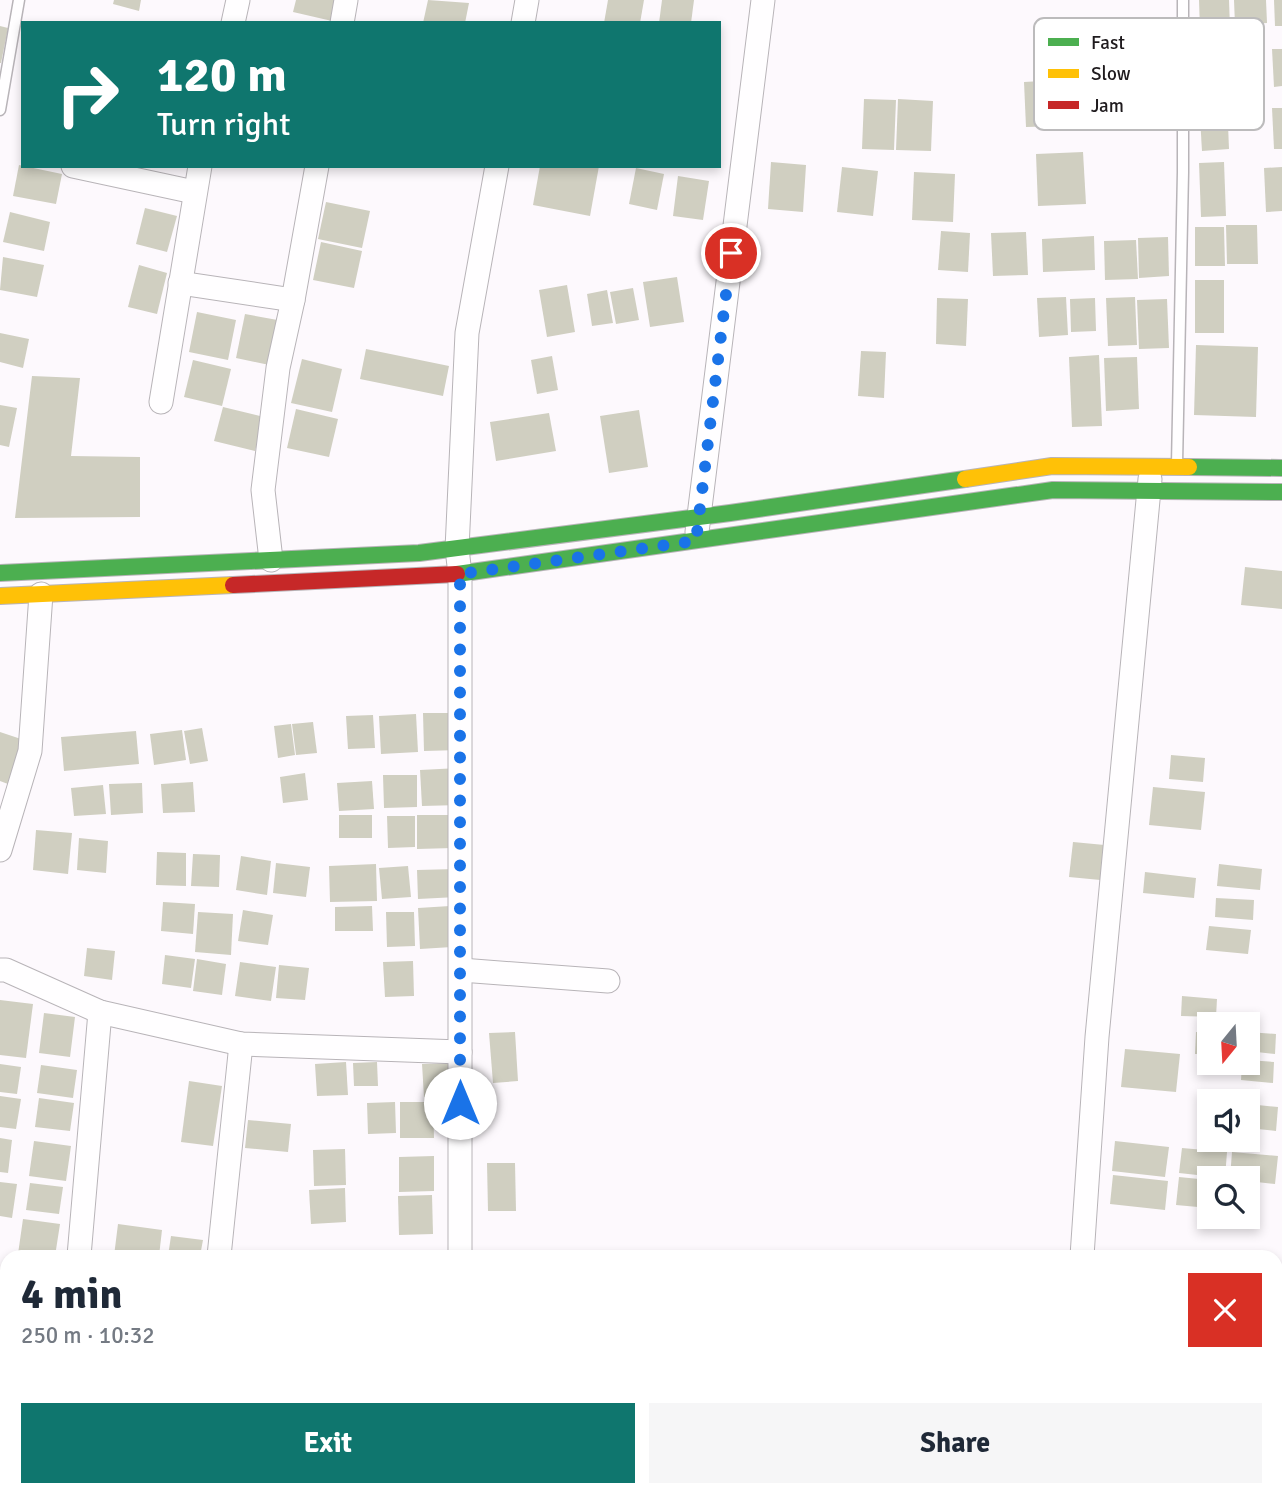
<!DOCTYPE html>
<html lang="en">
<head>
<meta charset="utf-8">
<style>
  body { margin:0; font-family:Signika,sans-serif; background:#f6f6f7; color:#1f2937; height:100vh; display:flex; flex-direction:column; font-size:26px; white-space:nowrap }
  * { box-sizing:border-box; margin:0 }
  p { font-size:23px; color:#747a83 }
  .icon { flex:none; width:38px; height:38px; fill:none; stroke:currentColor; stroke-width:2; stroke-linecap:round; stroke-linejoin:round }
  .map { position:relative; flex:1; overflow:hidden }
  .panel { position:absolute; left:0px; top:1250px; width:1283px; height:247px; display:flex; flex-direction:column; background:#fff; border-radius:21px 21px 0 0; box-shadow:0 4px 10px #0003 }
  .panel>* { flex:none }
  .guide { position:absolute; left:21px; top:21px; width:700px; height:147px; border-radius:0px; box-shadow:0 4px 10px #0003; background:#0f766e; color:#fff; overflow:hidden }
  .needle { width:46px; rotate:198deg }
  .tools { position:absolute; left:1197px; top:1012px; display:grid; gap:14px }
  .tools a { display:grid; place-items:center; width:63px; height:63px; border-radius:0px; background:#fff; box-shadow:0 4px 10px #0003; font-size:35px }
  .pin { position:absolute; display:grid; place-items:center; width:60px; height:60px; color:#fff; margin:-30px; border:4px solid #fff; border-radius:50%; box-shadow:0 2px 7px #0007 }
  .me { position:absolute; width:77px; margin:-38px; rotate:0deg; stroke-linejoin:round; filter:drop-shadow(0 0 5px #0008) }
  .turn { display:flex; align-items:center; gap:24px; height:147px; padding:0 21px; font-size:32px }
  .turn .icon { width:91px; height:91px; stroke-width:2.5 }
  .turn b { display:block; font-size:49px; line-height:60px }
  .round { display:grid; place-items:center; flex:none; width:74px; height:74px; border-radius:0px; background:#f6f6f7 }
  .overview { display:flex; align-items:center; justify-content:space-between; height:119px; padding:0 21px }
  h1 { font-size:42px; font-weight:700; line-height:52px }
  .cta { display:flex; gap:14px; margin-top:auto; padding:14px 21px }
  .cta a { flex:1; height:80px; border-radius:0px; background:#0f766e; color:#fff; font-size:28px; font-weight:700; line-height:80px; text-align:center }
  .cta a+a { background:#f6f6f7; color:#1f2937 }
  .map>svg:first-child { display:block }
  .building { fill:#d0cfc1 }
  .lines { fill:none; stroke-linecap:round; stroke-linejoin:round }
  .lane-casing { stroke:#b8b4b8; stroke-width:13 }
  .street-casing { stroke:#b8b4b8; stroke-width:25 }
  .fast-casing { stroke:#b8b4b8; stroke-width:18 }
  .slow-casing { stroke:#b8b4b8; stroke-width:18 }
  .jam-casing { stroke:#b8b4b8; stroke-width:18 }
  .lane { stroke:#fffeff; stroke-width:10 }
  .street { stroke:#fffeff; stroke-width:23 }
  .fast { stroke:#4caf50; stroke-width:16 }
  .slow { stroke:#ffc107; stroke-width:16 }
  .jam { stroke:#c62828; stroke-width:16 }
  .route { stroke:#1a73e8; stroke-width:12; stroke-dasharray:0 21.6 }
  .key { fill:#fff; stroke:#bcbbbc; stroke-width:2 }
  .key-label { font-size:19px; fill:#1f1b1e }
</style>
</head>
<body>
<div class="map">
<svg width="1282" height="1496" viewBox="0 0 1282 1496">
  <rect width="100%" height="100%" fill="#fdf9fd"/>
  <!-- building -->
  <g class="building">
    <polygon points="114,0 141,0 139,11 113,4"/>
    <polygon points="296,0 337,0 332,21 293,12"/>
    <polygon points="428,0 469,3 465,23 423,23"/>
    <polygon points="608,0 644,0 640,23 604,23"/>
    <polygon points="662,0 694,0 691,23 659,23"/>
    <polygon points="1199,0 1229,0 1230,28 1200,30"/>
    <polygon points="1234,0 1266,0 1267,23 1235,25"/>
    <polygon points="1274,0 1282,0 1282,26 1275,26"/>
    <polygon points="0,26 8,28 1,63 0,63"/>
    <polygon points="1272,49 1282,49 1282,86 1274,87"/>
    <polygon points="1060,80 1062,126 1026,127 1024,82"/>
    <polygon points="864,99 896,100 894,150 862,149"/>
    <polygon points="898,99 933,101 931,151 896,150"/>
    <polygon points="1227,100 1229,149 1202,151 1199,101"/>
    <polygon points="1272,108 1282,108 1282,149 1274,149"/>
    <polygon points="1083,152 1086,204 1038,206 1036,154"/>
    <polygon points="771,162 806,165 803,212 768,209"/>
    <polygon points="1224,162 1226,216 1201,217 1199,163"/>
    <polygon points="19,165 62,174 56,204 13,196"/>
    <polygon points="540,166 599,166 590,216 533,205"/>
    <polygon points="842,167 878,171 873,216 837,212"/>
    <polygon points="1282,167 1282,211 1266,212 1264,168"/>
    <polygon points="636,168 664,174 657,210 629,204"/>
    <polygon points="914,172 955,174 953,222 912,220"/>
    <polygon points="678,176 709,181 703,220 673,216"/>
    <polygon points="326,202 370,211 362,248 318,239"/>
    <polygon points="145,208 177,216 167,252 136,244"/>
    <polygon points="10,212 50,222 44,251 3,242"/>
    <polygon points="1226,225 1257,225 1258,264 1227,264"/>
    <polygon points="1195,227 1224,227 1225,266 1195,266"/>
    <polygon points="941,231 970,233 968,272 938,270"/>
    <polygon points="1026,232 1028,275 993,276 991,233"/>
    <polygon points="1094,236 1095,270 1043,272 1042,239"/>
    <polygon points="1168,237 1169,276 1139,278 1138,238"/>
    <polygon points="1136,240 1138,279 1105,280 1104,241"/>
    <polygon points="321,242 362,251 354,288 313,280"/>
    <polygon points="3,257 44,265 37,297 0,290"/>
    <polygon points="139,265 167,273 157,314 128,307"/>
    <polygon points="677,277 684,322 650,327 643,282"/>
    <rect x="1195" y="280" width="29" height="53"/>
    <polygon points="567,285 575,332 547,337 539,290"/>
    <polygon points="633,288 639,320 616,324 610,292"/>
    <polygon points="607,290 613,323 592,326 587,294"/>
    <polygon points="1066,297 1068,335 1039,337 1037,298"/>
    <polygon points="1135,297 1137,345 1108,346 1106,298"/>
    <polygon points="937,298 968,299 966,346 936,344"/>
    <polygon points="1095,298 1096,331 1071,332 1070,299"/>
    <polygon points="1167,299 1169,348 1139,349 1137,300"/>
    <polygon points="197,312 236,320 228,360 189,352"/>
    <polygon points="245,314 283,321 274,366 236,358"/>
    <polygon points="0,333 29,339 23,368 0,362"/>
    <polygon points="1196,345 1258,347 1256,417 1194,415"/>
    <polygon points="366,349 449,366 443,396 360,379"/>
    <polygon points="861,351 886,352 884,398 858,396"/>
    <polygon points="1099,355 1102,426 1072,427 1069,357"/>
    <polygon points="552,356 558,390 537,394 531,360"/>
    <polygon points="1137,357 1139,409 1106,411 1104,358"/>
    <polygon points="302,359 342,369 332,412 291,403"/>
    <polygon points="193,360 231,369 222,406 184,397"/>
    <polygon points="32,376 80,378 71,456 140,457 140,517 15,518"/>
    <polygon points="0,405 17,408 9,447 0,445"/>
    <polygon points="223,407 264,417 255,451 214,441"/>
    <polygon points="296,409 338,419 329,457 287,448"/>
    <polygon points="639,410 648,467 609,473 600,416"/>
    <polygon points="549,413 556,451 496,461 490,422"/>
    <polygon points="1245,567 1282,571 1282,609 1241,605"/>
    <polygon points="423,713 459,713 460,750 424,751"/>
    <polygon points="416,714 418,752 381,754 379,716"/>
    <polygon points="373,715 375,748 348,749 346,716"/>
    <polygon points="313,722 317,753 296,755 292,724"/>
    <polygon points="291,724 295,755 278,758 274,726"/>
    <polygon points="202,728 208,761 190,764 184,731"/>
    <polygon points="182,730 186,760 154,765 150,734"/>
    <polygon points="136,731 139,764 64,771 61,737"/>
    <polygon points="0,732 24,740 8,784 0,781"/>
    <polygon points="1171,755 1205,758 1203,782 1169,779"/>
    <polygon points="459,768 460,805 422,806 420,770"/>
    <polygon points="305,773 308,800 283,803 280,777"/>
    <polygon points="383,775 417,775 417,807 384,808"/>
    <polygon points="372,781 374,809 339,811 337,783"/>
    <polygon points="193,782 195,812 163,813 161,784"/>
    <polygon points="142,783 143,813 111,815 109,784"/>
    <polygon points="103,785 106,814 74,816 71,788"/>
    <polygon points="1153,787 1205,792 1201,830 1149,825"/>
    <rect x="339" y="815" width="33" height="23"/>
    <polygon points="417,815 453,815 453,848 417,849"/>
    <polygon points="387,816 415,816 415,847 388,848"/>
    <polygon points="36,830 72,833 68,874 33,870"/>
    <polygon points="79,838 108,841 106,873 77,870"/>
    <polygon points="1073,842 1115,846 1111,881 1069,877"/>
    <polygon points="157,852 186,853 186,886 156,885"/>
    <polygon points="193,854 220,855 219,887 191,886"/>
    <polygon points="241,856 271,861 267,895 236,890"/>
    <polygon points="276,863 310,867 306,897 273,893"/>
    <polygon points="376,864 377,901 330,902 329,866"/>
    <polygon points="1219,864 1262,869 1260,890 1217,886"/>
    <polygon points="408,866 411,897 382,899 379,868"/>
    <polygon points="456,869 457,897 418,899 417,870"/>
    <polygon points="1145,872 1196,878 1194,898 1143,893"/>
    <polygon points="1216,898 1254,900 1253,920 1215,917"/>
    <polygon points="163,902 195,904 193,934 161,931"/>
    <polygon points="372,906 373,931 335,931 335,907"/>
    <polygon points="450,906 452,947 420,949 418,908"/>
    <polygon points="243,910 273,915 268,945 238,941"/>
    <polygon points="198,912 233,914 231,955 195,952"/>
    <polygon points="386,912 414,912 415,946 387,947"/>
    <polygon points="1209,926 1251,930 1248,954 1206,950"/>
    <polygon points="87,948 115,951 112,980 84,976"/>
    <polygon points="165,955 195,959 191,988 162,984"/>
    <polygon points="197,959 226,964 222,995 193,991"/>
    <polygon points="413,961 414,996 385,997 383,962"/>
    <polygon points="240,962 276,967 271,1001 235,996"/>
    <polygon points="279,965 309,968 305,1000 276,998"/>
    <polygon points="1182,996 1217,999 1216,1017 1181,1016"/>
    <polygon points="0,1000 33,1004 26,1058 0,1055"/>
    <polygon points="44,1013 75,1017 70,1057 39,1053"/>
    <polygon points="515,1032 518,1081 493,1083 489,1033"/>
    <polygon points="1196,1032 1209,1033 1209,1054 1195,1054"/>
    <polygon points="1248,1032 1276,1034 1275,1054 1248,1051"/>
    <polygon points="1125,1049 1180,1054 1176,1092 1121,1087"/>
    <polygon points="1248,1060 1274,1062 1273,1083 1241,1080 1242,1062 1248,1062"/>
    <polygon points="346,1062 348,1095 317,1096 315,1064"/>
    <polygon points="377,1062 378,1086 354,1086 353,1063"/>
    <polygon points="457,1063 457,1096 424,1097 422,1064"/>
    <polygon points="0,1064 21,1067 17,1094 0,1092"/>
    <polygon points="41,1065 77,1070 73,1098 37,1093"/>
    <polygon points="189,1081 222,1086 213,1146 181,1142"/>
    <polygon points="0,1096 21,1099 16,1129 0,1127"/>
    <polygon points="39,1098 74,1103 70,1131 35,1127"/>
    <polygon points="395,1102 396,1133 368,1134 367,1103"/>
    <polygon points="400,1102 433,1102 434,1138 400,1138"/>
    <polygon points="1248,1104 1278,1107 1276,1131 1248,1128"/>
    <polygon points="248,1120 291,1124 288,1152 245,1148"/>
    <polygon points="0,1138 12,1140 8,1173 0,1172"/>
    <polygon points="34,1141 71,1146 66,1181 29,1176"/>
    <polygon points="1115,1141 1169,1147 1165,1177 1112,1171"/>
    <polygon points="1182,1148 1227,1152 1225,1178 1179,1173"/>
    <polygon points="345,1149 346,1185 314,1186 313,1150"/>
    <polygon points="1232,1152 1278,1156 1275,1184 1248,1181 1248,1178 1230,1178"/>
    <polygon points="434,1156 434,1191 399,1192 399,1157"/>
    <polygon points="487,1163 515,1163 516,1211 488,1211"/>
    <polygon points="1113,1175 1168,1181 1165,1210 1110,1204"/>
    <polygon points="1179,1177 1209,1180 1209,1208 1176,1205"/>
    <polygon points="0,1182 17,1184 12,1218 0,1216"/>
    <polygon points="30,1183 63,1187 59,1214 26,1210"/>
    <polygon points="345,1188 346,1222 311,1224 309,1190"/>
    <polygon points="432,1195 433,1234 399,1235 398,1196"/>
    <polygon points="23,1219 60,1224 55,1256 18,1254"/>
    <polygon points="118,1224 162,1230 159,1256 114,1256"/>
    <polygon points="171,1236 203,1240 200,1256 168,1256"/>
    <rect x="380" y="1250" width="26" height="6"/>
    <polygon points="0,1460 7,1461 4,1487 0,1486"/>
    <polygon points="490,1489 737,1489 736,1496 516,1496"/>
  </g>
  <g class="lines">
    <!-- lane casing -->
    <g class="lane-casing">
      <g id="lane">
        <polyline points="0,110 19,0"/>
        <polyline points="1177,464 1183,172 1183,0"/>
      </g>
    </g>
    <!-- street casing -->
    <g class="street-casing">
      <g id="street">
        <polyline points="233,23 238,0"/>
        <polyline points="342,23 346,0"/>
        <polyline points="523,23 527,0"/>
        <polyline points="73,166 194,192"/>
        <polyline points="180,283 293,300"/>
        <polyline points="161,402 200,166"/>
        <polyline points="697,532 763,0"/>
        <polyline points="271,560 263,490 278,368 293,300 317,166"/>
        <polyline points="0,850 30,751 41,594"/>
        <polyline points="0,970 6,970 100,1012 241,1044 460,1052"/>
        <polyline points="461,970 608,981"/>
        <polyline points="79,1256 100,1012"/>
        <polyline points="219,1256 241,1044"/>
        <polyline points="460,1256 460,574 457,549 467,333 497,166"/>
        <polyline points="1082,1256 1097,1037 1150,479"/>
        <polyline points="7,1496 9,1489"/>
        <polyline points="274,1496 275,1489"/>
        <polyline points="401,1496 402,1489"/>
        <polyline points="776,1496 777,1489"/>
        <polyline points="1075,1496 1076,1489"/>
        <polyline points="1183,1496 1184,1489"/>
      </g>
    </g>
    <!-- fast casing -->
    <g class="fast-casing">
      <g id="fast">
        <polyline points="1189,467 1282,468"/>
        <polyline points="0,573 419,553 730,513 965,479"/>
        <polyline points="457,574 1053,490 1282,492"/>
      </g>
    </g>
    <!-- slow casing -->
    <g class="slow-casing">
      <g id="slow">
        <polyline points="965,479 1052,466 1189,467"/>
        <polyline points="0,596 233,585"/>
      </g>
    </g>
    <!-- jam casing -->
    <g class="jam-casing">
      <polyline id="jam" points="233,585 457,574"/>
    </g>
    <!-- lane -->
    <use href="#lane" class="lane"/>
    <!-- street -->
    <use href="#street" class="street"/>
    <!-- fast -->
    <use href="#fast" class="fast"/>
    <!-- slow -->
    <use href="#slow" class="slow"/>
    <!-- jam -->
    <use href="#jam" class="jam"/>
  </g>
  <g class="lines">
    <!-- route -->
    <polyline class="route" points="460,1103 460,574 696,541 731,253"/>
  </g>
  <!-- legend -->
  <rect x="1034" y="18" width="230" height="112" rx="10" class="key"/>
  <rect x="1048" y="38" width="31" height="8" fill="#4caf50"/>
  <rect x="1048" y="69" width="31" height="9" fill="#ffc107"/>
  <rect x="1048" y="101" width="31" height="8" fill="#c62828"/>
  <g class="key-label">
    <text x="1091" y="49">Fast</text>
    <text x="1091" y="80">Slow</text>
    <text x="1091" y="112">Jam</text>
  </g>
</svg>
<div class="tools">
<a><svg class="needle" viewBox="-14 -14 28 28"><path d="M0-13l5 13h-10z" fill="#e53935"/><path d="M0 13l5-13h-10z" fill="#747a83"/></svg></a>
<a><svg class="icon" aria-label="sound" viewBox="0 0 24 24"><path d="M4 9h4l5-4v14l-5-4H4zM17 9q2 3 0 6"/></svg></a>
<a><svg class="icon" aria-label="search" viewBox="0 0 24 24"><circle cx="10" cy="10" r="6"/><path d="M15 15l6 6"/></svg></a>
</div>
<div class="pin" style="left:731px;top:253px;background:#d93025"><svg class="icon" aria-label="arrive" viewBox="0 0 24 24"><path d="M6 21V4h12l-3 4 3 4H6"/></svg></div>
<svg class="me" style="left:460px;top:1103px" viewBox="-20 -20 40 40"><circle r="19" fill="#fff"/><path d="M0-13L10 11 0 6-10 11z" fill="#1a73e8"/></svg>
<div class="guide">
<div class="turn"><svg class="icon" aria-label="right" viewBox="0 0 24 24"><path d="M7 20v-9h11M14 6l5 5-5 5"/></svg><div><b>120 m</b>Turn right</div></div>
</div>
<section class="panel">
<div class="overview"><div><h1>4 min</h1><p>250 m · 10:32</p></div><a class="round" style="background:#d93025;color:#fff"><svg class="icon" aria-label="close" viewBox="0 0 24 24"><path d="M6 6l12 12M18 6L6 18"/></svg></a></div>
<div class="cta"><a>Exit</a><a>Share</a></div>
</section>
</div>
</body>
</html>
